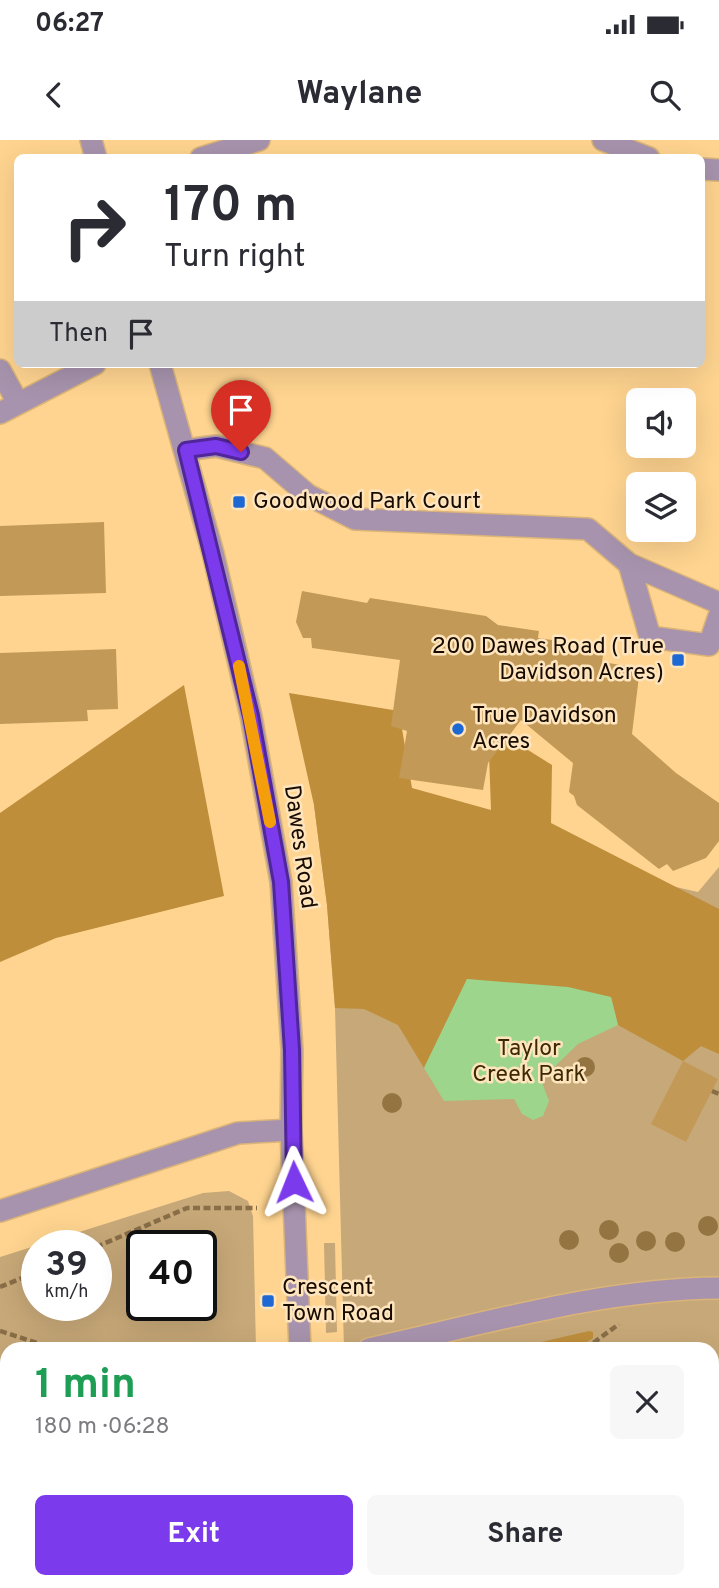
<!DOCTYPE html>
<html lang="en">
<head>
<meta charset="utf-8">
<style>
  body { margin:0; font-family:Overpass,sans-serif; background:#f7f7f7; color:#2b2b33; height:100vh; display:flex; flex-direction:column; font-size:26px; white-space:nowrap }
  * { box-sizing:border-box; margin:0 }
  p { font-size:23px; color:#7c7c81 }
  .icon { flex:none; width:38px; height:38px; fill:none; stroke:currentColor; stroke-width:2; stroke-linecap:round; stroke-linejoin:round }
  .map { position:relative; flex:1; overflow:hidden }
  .drawer { position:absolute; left:0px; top:1202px; width:719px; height:247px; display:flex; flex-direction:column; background:#fff; border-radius:21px 21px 0 0; box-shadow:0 7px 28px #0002 }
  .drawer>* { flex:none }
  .hud { position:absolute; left:14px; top:14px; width:691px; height:214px; border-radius:10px; box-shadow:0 7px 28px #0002; background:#fff; color:#2b2b33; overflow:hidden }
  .controls { position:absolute; left:626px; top:248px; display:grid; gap:14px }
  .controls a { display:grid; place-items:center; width:70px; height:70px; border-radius:10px; background:#fff; box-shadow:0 7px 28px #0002; font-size:35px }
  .speed { position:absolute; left:21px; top:1090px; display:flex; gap:14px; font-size:35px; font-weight:700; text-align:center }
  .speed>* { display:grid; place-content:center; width:91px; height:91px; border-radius:50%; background:#fff; box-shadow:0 7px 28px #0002; line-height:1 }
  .speed small { font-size:18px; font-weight:400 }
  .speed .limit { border:4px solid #111; border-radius:10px; background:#fff; color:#111 }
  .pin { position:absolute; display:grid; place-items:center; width:60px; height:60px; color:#fff; margin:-72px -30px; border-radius:50% 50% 50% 0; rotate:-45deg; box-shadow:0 0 7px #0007 }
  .pin .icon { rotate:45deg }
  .me { position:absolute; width:77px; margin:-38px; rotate:358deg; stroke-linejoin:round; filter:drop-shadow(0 0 5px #0008) }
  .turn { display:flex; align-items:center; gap:24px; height:147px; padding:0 35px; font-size:32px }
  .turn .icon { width:91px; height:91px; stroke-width:2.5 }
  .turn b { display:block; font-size:49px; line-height:60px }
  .then { display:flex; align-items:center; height:66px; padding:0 35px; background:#0003; gap:14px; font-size:26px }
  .round { display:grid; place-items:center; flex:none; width:74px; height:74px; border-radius:10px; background:#f7f7f7 }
  .head { display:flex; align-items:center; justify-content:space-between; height:119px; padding:0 35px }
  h1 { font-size:42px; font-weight:700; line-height:52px; color:#1e9e55 }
  .button { display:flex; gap:14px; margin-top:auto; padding:14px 35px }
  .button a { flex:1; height:80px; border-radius:10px; background:#7c3aed; color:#fff; font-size:28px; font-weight:700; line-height:80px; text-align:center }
  .button a+a { background:#f7f7f7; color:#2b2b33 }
  .status { display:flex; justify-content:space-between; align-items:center; height:49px; padding:0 35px; background:#fff; direction:ltr }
  .status svg { height:19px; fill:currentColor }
  header { display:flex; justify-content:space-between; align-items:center; height:91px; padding:0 35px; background:#fff; font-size:32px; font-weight:700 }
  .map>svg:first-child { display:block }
  .green { fill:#c7a878; fill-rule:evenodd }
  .forest { fill:#be8e3b }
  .water { fill:#9dd58d }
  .pier { fill:#ffd490 }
  .building { fill:#c29957 }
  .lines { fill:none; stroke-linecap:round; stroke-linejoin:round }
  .minor-casing { stroke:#dab479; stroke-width:24 }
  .path { stroke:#896e47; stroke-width:4.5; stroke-dasharray:7 3.5; stroke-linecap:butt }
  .minor { stroke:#a793ad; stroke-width:21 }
  .tree { fill:#947542 }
  .route-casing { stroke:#51269a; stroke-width:18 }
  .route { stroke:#7c3aed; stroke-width:12 }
  .slow { stroke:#f59e0b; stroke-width:12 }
  .poi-dot { fill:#1e68d3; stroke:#fee5bd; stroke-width:2.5 }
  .labels { text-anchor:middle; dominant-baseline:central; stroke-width:5; stroke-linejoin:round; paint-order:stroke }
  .poi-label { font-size:23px; fill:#170b00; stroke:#fee5bd; text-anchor:start }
  .street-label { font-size:23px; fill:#170b00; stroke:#fee5bd }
  .park-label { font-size:23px; fill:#3c2803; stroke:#fee5bd }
</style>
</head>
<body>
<div class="status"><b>06:27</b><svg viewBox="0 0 49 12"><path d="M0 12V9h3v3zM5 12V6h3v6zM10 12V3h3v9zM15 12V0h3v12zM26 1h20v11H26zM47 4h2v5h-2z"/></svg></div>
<header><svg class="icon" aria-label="back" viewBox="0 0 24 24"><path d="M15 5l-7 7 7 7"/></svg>Waylane<svg class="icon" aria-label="search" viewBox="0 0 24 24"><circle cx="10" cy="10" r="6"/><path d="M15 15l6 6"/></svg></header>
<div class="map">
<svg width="719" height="1448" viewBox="0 0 719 1448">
  <rect width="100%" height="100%" fill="#ffd490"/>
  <!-- green -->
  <g class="green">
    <polygon points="314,665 698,752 719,727 719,1448 362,1448 361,1442 712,1442 712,1209 344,1209 335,868 327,765"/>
    <path d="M229,1051l19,10 5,15 3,133h-249v233h263l1,6h-271v-331l203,-64zM37,1106h59v60h-59zM142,1106h59v60h-59z"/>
    <polygon points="324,1103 335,1103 337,1192 326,1193"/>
  </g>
  <!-- forest -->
  <g class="forest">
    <polygon points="184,545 224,756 56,798 0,822 0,673"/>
    <polygon points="289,553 399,571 412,648 491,670 488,585 552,625 551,683 719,769 719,914 701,906 683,921 618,885 611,857 467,839 424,928 398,885 364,869 335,868 327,765 314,665"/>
    <polygon points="589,1191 593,1192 593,1198 576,1209 511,1209"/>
    <polygon points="0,1304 7,1306 7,1442 137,1442 0,1448"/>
    <polygon points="719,1406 719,1448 458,1448 461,1442 712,1442 712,1408"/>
  </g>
  <!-- water -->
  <g class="water">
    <polygon points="467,839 568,847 611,857 618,885 578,904 541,940 549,961 543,976 533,980 522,974 514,959 444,961 424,928"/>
    <polygon points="719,1357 719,1406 712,1408 712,1360"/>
    <polygon points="137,1442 361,1442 305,1448 45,1448"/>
  </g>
  <!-- pier -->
  <polygon class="pier" points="270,1442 361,1442 362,1445 271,1448"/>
  <!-- building -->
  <g class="building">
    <polygon points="104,382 106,453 0,456 0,386"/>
    <polygon points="302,451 367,463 370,458 486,476 498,485 539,491 538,498 559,501 559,508 603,515 602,522 640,528 632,594 676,633 719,663 719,701 706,718 673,731 667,724 659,729 577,665 574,656 569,652 573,623 521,580 488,623 483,650 399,638 407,591 391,586 400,520 312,508 311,498 303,498 296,482"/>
    <polygon points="116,509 118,569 87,570 88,581 0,584 0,513"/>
    <polygon points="683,921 718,939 686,1002 651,984"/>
  </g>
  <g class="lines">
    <!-- minor casing -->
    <g class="minor-casing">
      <g id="minor">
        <polyline points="91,0 96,18"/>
        <polyline points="603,0 649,18"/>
        <polyline points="201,18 259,0"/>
        <polyline points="702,29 719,30"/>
        <polyline points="160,224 213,413 251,576 281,742 292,910 291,990 300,1209"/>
        <polyline points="0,230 18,263"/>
        <polyline points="0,273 95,224"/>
        <polyline points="186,310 216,306 265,318 308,355 355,379 588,389 629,424 719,463"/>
        <polyline points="629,424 650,497 709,505 719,476"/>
        <polyline points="0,1071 238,993 291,990"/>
        <path d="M369,1209c115,-25 231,-60 350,-61"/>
        <polyline points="317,1442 317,1448"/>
      </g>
    </g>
    <!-- path -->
    <g class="path">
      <polyline points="712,951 719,954"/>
      <polyline points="96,1107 187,1068 257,1068"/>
      <polyline points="0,1147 37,1132"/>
      <polyline points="0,1191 56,1209"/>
      <polyline points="585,1209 619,1184"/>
      <polyline points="0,1290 7,1293"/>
      <polyline points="712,1295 719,1294"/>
      <polyline points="447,1448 449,1442"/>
    </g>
    <!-- minor -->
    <use href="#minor" class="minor"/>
  </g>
  <!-- trees -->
  <g class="tree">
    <circle cx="585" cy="927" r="10"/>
    <circle cx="392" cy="963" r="10"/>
    <circle cx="708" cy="1086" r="10"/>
    <circle cx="609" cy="1090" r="10"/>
    <circle cx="569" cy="1100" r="10"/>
    <circle cx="646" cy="1101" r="10"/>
    <circle cx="675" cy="1102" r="10"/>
    <circle cx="619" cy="1113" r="10"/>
  </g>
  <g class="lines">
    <!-- route casing -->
    <g class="route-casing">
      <polyline id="route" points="241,312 216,306 186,310 251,576 281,742 292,910 294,1042"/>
    </g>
    <!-- route -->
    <use href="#route" class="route"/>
    <!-- slow -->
    <polyline class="slow" points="239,526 270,682"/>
  </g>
  <!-- markers -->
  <g class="poi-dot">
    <rect x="232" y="355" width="14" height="14" rx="3.5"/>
    <rect x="671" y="513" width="14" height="14" rx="3.5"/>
    <circle cx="458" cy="589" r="7"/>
    <rect x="261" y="1154" width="14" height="14" rx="3.5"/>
  </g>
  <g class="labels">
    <!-- poi labels -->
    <g class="poi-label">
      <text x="253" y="362">Goodwood Park Court</text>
      <text x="664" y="507" text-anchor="end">200 Dawes Road (True<tspan x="664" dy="26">Davidson Acres)</tspan></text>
      <text x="472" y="576">True Davidson<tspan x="472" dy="26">Acres</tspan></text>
      <text x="282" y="1148">Crescent<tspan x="282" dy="26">Town Road</tspan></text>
    </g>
    <!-- street labels -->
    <g class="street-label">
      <text transform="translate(299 707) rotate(82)">Dawes Road</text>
    </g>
    <!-- park labels -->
    <g class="park-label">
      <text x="529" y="909">Taylor<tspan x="529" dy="26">Creek Park</tspan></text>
    </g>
  </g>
</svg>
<div class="controls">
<a><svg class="icon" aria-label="sound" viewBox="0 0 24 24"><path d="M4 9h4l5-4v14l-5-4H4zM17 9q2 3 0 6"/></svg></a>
<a><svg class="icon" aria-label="layers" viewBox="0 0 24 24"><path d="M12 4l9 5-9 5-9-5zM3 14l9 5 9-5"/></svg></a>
</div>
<div class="speed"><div>39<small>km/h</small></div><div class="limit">40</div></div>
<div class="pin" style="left:241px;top:312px;background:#d93025"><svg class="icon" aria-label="arrive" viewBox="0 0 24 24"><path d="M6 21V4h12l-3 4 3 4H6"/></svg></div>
<svg class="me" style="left:294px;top:1042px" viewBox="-20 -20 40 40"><path d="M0-17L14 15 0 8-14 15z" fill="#7c3aed" stroke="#fff" stroke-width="4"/></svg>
<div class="hud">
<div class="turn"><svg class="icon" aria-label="right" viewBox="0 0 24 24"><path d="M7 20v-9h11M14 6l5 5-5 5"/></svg><div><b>170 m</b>Turn right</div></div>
<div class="then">Then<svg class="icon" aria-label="arrive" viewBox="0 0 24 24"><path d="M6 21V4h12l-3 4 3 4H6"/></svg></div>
</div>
<section class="drawer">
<div class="head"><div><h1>1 min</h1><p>180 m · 06:28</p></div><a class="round"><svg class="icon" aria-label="close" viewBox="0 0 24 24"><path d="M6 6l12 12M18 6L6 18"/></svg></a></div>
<div class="button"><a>Exit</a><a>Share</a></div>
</section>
</div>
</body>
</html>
